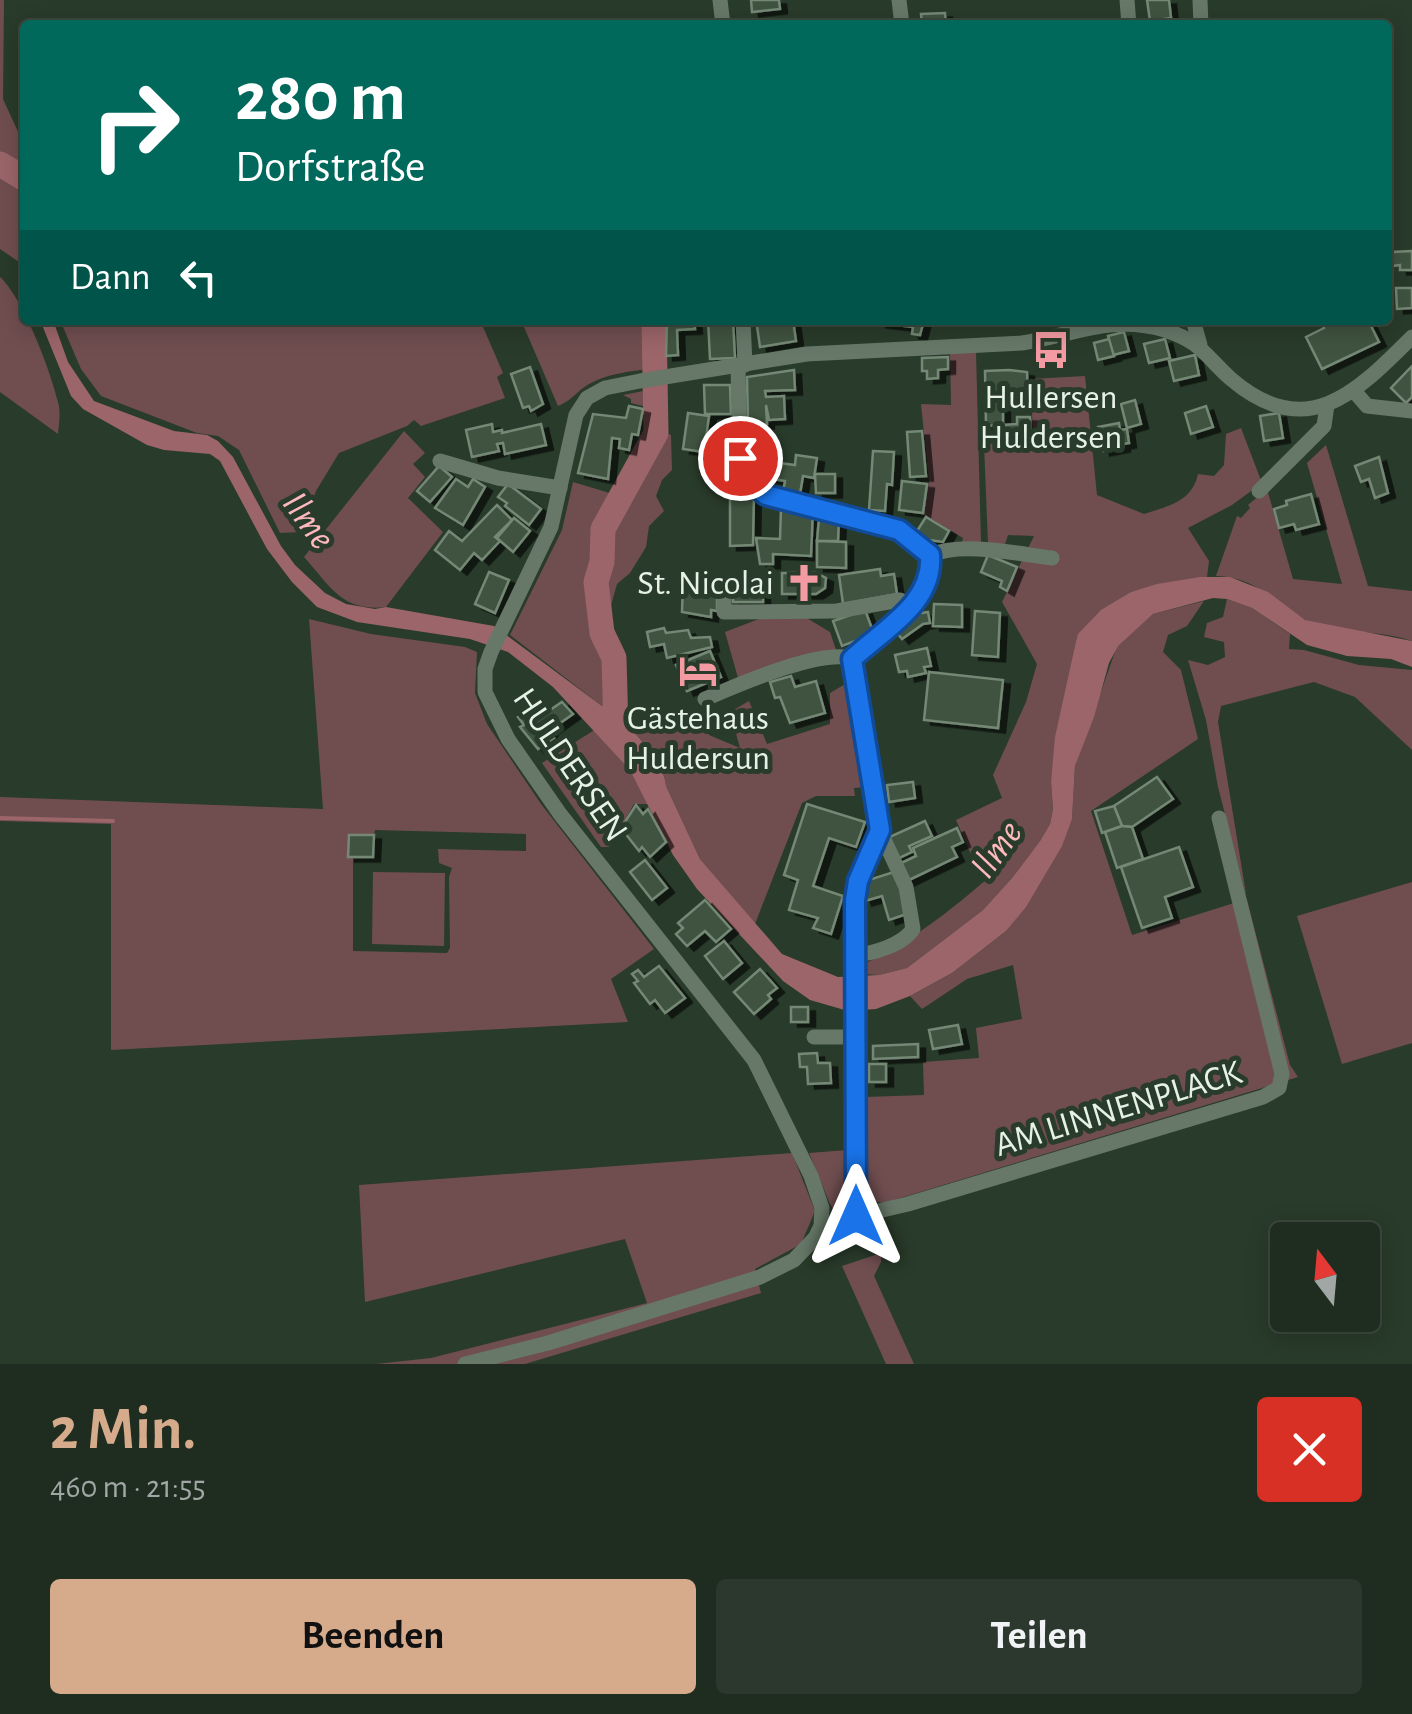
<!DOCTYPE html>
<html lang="de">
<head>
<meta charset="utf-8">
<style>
  body { margin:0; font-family:"Alegreya Sans",sans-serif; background:#2c382d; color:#f1f3f6; height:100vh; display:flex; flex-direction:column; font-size:38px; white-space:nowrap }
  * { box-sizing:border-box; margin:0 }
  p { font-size:32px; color:#a1a7a5 }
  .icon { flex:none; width:55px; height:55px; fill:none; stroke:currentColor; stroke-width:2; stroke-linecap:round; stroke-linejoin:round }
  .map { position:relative; height:1364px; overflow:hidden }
  .side { display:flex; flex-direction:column; background:#1f2c20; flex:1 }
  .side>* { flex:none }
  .banner { position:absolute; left:20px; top:20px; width:1372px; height:305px; border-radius:10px; box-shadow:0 5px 25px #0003,0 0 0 2px #3c483e; background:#00695c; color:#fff; overflow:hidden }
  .needle { width:65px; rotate:344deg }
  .buttons { position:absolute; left:1270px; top:1222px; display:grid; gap:20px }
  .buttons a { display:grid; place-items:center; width:110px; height:110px; border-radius:10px; background:#1f2c20; box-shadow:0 5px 25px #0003,0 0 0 2px #3c483e; font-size:50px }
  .pin { position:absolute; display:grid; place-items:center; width:85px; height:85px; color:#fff; margin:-42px; border:5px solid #fff; border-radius:50%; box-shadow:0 2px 10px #0007 }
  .me { position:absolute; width:110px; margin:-55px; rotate:0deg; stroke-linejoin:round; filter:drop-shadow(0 0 8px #0008) }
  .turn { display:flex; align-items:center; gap:35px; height:210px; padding:0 50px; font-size:45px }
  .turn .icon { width:130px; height:130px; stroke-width:2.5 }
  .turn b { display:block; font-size:70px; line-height:85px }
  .then { display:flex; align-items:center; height:95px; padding:0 50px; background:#0003; gap:20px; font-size:38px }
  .round { display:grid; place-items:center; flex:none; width:105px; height:105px; border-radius:10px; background:#2c382d }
  .overview { display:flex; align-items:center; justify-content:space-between; height:170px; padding:0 50px }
  h1 { font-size:60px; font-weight:700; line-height:75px; color:#d6ab8b }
  .primary-button { display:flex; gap:20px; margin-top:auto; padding:20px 50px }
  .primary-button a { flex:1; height:115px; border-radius:10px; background:#d6ab8b; color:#111; font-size:40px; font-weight:700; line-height:115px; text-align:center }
  .primary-button a+a { background:#2c382d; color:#f1f3f6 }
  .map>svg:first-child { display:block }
  .green { fill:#704e50; fill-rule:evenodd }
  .water { fill:#9b6569 }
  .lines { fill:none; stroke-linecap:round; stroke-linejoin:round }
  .stream { stroke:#9b6569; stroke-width:4 }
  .river { stroke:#9b6569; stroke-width:25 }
  .building { fill:#405341; stroke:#748875; stroke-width:2.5; filter:url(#shadow) }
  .minor { stroke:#677868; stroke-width:15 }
  .route-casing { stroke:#114b97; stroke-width:25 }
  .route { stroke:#1a73e8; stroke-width:18 }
  .labels { text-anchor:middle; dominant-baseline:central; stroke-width:10; stroke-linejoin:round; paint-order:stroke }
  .poi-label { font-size:35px; fill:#e7f2e7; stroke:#293b2a }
  .street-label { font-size:35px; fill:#e7f2e7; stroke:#293b2a }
  .water-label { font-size:38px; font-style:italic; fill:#feb9be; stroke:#293b2a }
</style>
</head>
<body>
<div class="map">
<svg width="1412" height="1364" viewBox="0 0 1412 1364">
  <defs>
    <filter id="shadow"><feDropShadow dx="7" dy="4.5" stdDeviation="0" flood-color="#0009"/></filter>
  </defs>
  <rect width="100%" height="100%" fill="#293b2a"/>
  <!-- green -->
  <g class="green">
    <polygon points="0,0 4,0 3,99 20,136 25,138 25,266 0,249"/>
    <path d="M0,277c23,21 50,92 58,125 3,10 1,22 0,32l-58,-42z"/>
    <polygon points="60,320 480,320 503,373 497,377 505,398 421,426 414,420 407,426 339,453 316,491 301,532 280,533 239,450 218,436 197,433 101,396 81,369"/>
    <path d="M521,320h139l1,48c-23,2 -58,5 -78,20 -9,7 -13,13 -25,18z"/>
    <polygon points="976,352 981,543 962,542 963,538 924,515 929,481 921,404 951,405 950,353"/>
    <path d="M1085,376l12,119 47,19c24,-8 48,-12 54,-40l16,2 10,-11 2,-31 15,-6 21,55 -30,22 -44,23 21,33 -2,16 -76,15 -56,54 -24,136 2,27 -3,15 -10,17 -28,37 -29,32 -76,58 -28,7 -17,-1v-9c54,-26 96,-60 141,-100l-3,-17 -27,11 -17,-39 46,-22 -9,-23 33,-73 11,-38 -35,-62 32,-66 -26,-1 -3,9h-17l-4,-100 49,-1 -2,-64z"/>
    <path d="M664,387l-5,42 12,6 1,35 -10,10 -6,16 8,15 -15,15 -3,21 -16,26 -13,11 -7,25 3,18 11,23 1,72 27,4 25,-8 14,3 9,-7 9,21 31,13 -10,-36 19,-11 18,43 63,-20v-31l17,-10 19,104 -12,1 1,8h-39l-14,7 -47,121 -55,-65 -34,-73c-2,-27 -40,-63 -59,-82l-5,2 -92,-71 52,-105 11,-48 40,12c15,-21 41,-61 34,-87l-16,-4v-4l-8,-4z"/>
    <path d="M404,431l21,22 -12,11 12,13 -17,21 35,34 -57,75c-44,5 -55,-20 -82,-50z"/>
    <path d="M1326,445l42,141 44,5v50c-34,-12 -74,-6 -107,-21 -33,-15 -43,-42 -89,-44l21,-60 4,2 9,-10 -2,-3 19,-16 26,90 49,5 -35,-121z"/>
    <polygon points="1227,599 1252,608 1290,634 1289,649 1304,650 1359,665 1412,670 1412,750 1355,697 1314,682 1221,706 1218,722 1247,900 1290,1065 1298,1077 884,1203 867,1200 865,1097 924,1095 923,1062 979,1058 976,1028 1022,1019 1013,965 967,979 922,1009 910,996 952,973 1006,931 1072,819 1075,766 1117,646 1153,614 1204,601 1187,626 1168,635 1163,652 1181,670 1198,739 1091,811 1132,935 1247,899 1218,787 1206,720 1188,660 1208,665 1225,657 1224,642 1204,637 1207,623 1223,617"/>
    <polygon points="769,615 805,617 830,632 836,650 738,678 725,632"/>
    <path d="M309,619l62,15 94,13 12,5 -2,41 12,31 54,80 113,145 -43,30 17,43 -517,28v-226l-111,-3v-24l323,12zM375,830l151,4v17l-88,-2 1,14 13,5 -3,9 1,71 -3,5 -94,-2v-94l-5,-1 1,-21h25z"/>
    <polygon points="596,729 630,770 649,804 634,804 609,847 601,847 542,763"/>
    <polygon points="373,872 445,873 444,946 372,944"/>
    <polygon points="1412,882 1412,1043 1342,1064 1297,916"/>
    <polygon points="847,1150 849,1201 843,1211 834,1210 830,1204 809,1153"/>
    <polygon points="792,1153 815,1211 801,1244 755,1269 761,1293 525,1364 376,1364 431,1358 647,1303 625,1239 365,1302 359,1185"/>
    <polygon points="881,1253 881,1262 874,1276 914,1364 886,1364 842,1266"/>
  </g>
  <!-- water -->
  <path class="water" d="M40,320h13l15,42 26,39 80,30 33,4 11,6 15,16 48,89 14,19 30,28 21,11 29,5 11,-2 108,19 108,80 4,-2c20,19 58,55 60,82l34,73 82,95 56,23 41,-2 28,-7 76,-58 29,-32 28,-37 10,-17 3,-15 -2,-27 4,-45 20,-91 3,-12 23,-24 30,-18 26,-8 43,-7h30l38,15 37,28 107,21v26l-21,-8 -44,-3 -40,-11 -55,-37 -25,-9 -14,-1 -60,16 -35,32 -9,17 -15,54 -19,49 -3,53 -10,27 -36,61 -20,24 -54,42 -42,23 -34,13 -28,2 -38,-11 -27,-19 -86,-92 -24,-34 -43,-85 -77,-83 -45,-35 -38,-13 -113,-17 -40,-15 -25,-25 -25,-33 -47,-88 -10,-7 -46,-4 -17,-5 -64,-36 -12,-13z"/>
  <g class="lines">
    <!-- stream -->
    <polyline class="stream" points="0,818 113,821"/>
    <!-- river -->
    <g class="river">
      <polyline points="0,164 25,179"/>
      <polyline points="616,730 614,658 602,633 596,582 602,562 603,529 656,433 654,320"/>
    </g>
  </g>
  <!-- building -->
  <g class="building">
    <polygon points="751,0 779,0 780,9 752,12"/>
    <polygon points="1147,0 1169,0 1171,18 1150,21"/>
    <polygon points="945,13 946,25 922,25 921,14"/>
    <polygon points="1412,251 1412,270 1400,270 1400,265 1393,266 1392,252"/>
    <polygon points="1396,288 1412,288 1412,308 1397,309"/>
    <polygon points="667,320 694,320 695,329 677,330 678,355 666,356"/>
    <polygon points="708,320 733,320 735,358 710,359"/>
    <polygon points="793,320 796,341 760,347 757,326"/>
    <polygon points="879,320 924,320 920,335 912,334 913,327 879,323"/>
    <polygon points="1320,320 1368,320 1379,342 1322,369 1306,337 1324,328"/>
    <polygon points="1124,332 1129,351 1113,355 1108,336"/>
    <polygon points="1109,339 1114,356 1098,360 1094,343"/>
    <polygon points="1165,339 1170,358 1149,363 1144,344"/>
    <polygon points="1195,355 1199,375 1174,381 1169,361"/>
    <polygon points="948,357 948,369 938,370 938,378 927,379 927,371 922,371 922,358"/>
    <polygon points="1412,366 1412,397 1406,403 1391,388"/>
    <polygon points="530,367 543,404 531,411 529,406 523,408 511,374"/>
    <polygon points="794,370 795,390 765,391 766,397 784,396 785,419 769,420 766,405 767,424 748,425 747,377"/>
    <polygon points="1009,370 1027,372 1028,400 1003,401 1003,425 1017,424 1017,417 1030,417 1031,436 999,437 998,425 986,426 985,371"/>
    <polygon points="704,385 730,385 731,414 705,414"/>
    <polygon points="1135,400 1141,424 1127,428 1121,404"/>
    <polygon points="629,406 643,409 638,435 632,434 629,450 619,448 620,439 612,438 608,479 578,473 593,414 626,418"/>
    <polygon points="1206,406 1213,427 1191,434 1185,413"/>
    <polygon points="688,413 709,416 704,452 683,449"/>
    <polygon points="1279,413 1283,438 1264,441 1260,416"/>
    <polygon points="1119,423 1120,430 1127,429 1129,443 1123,444 1123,447 1103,451 1098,427"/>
    <polygon points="492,424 493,432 502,430 502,433 541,424 546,445 505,454 503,443 497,444 499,451 472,457 466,430"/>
    <polygon points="922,431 926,476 910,477 907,432"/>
    <polygon points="873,451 894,452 892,485 887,484 885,511 869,510"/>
    <polygon points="704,452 734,461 730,476 700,468"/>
    <polygon points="796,455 817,458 814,478 803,476 800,494 783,492 785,481 761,477 764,461 795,465"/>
    <polygon points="1379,457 1388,493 1375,498 1369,479 1361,482 1355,466"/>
    <polygon points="439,466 452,477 430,502 417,491"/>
    <polygon points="815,474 835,474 835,493 816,493"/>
    <polygon points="456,479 468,487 473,479 485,487 463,525 435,508"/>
    <polygon points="902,481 927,484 923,513 899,510"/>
    <polygon points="508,484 541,509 529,525 505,506 507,503 498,497"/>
    <polygon points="730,493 754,493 753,545 730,546"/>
    <polygon points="1311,494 1319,524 1296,530 1294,524 1279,528 1274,509 1287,505 1286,501"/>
    <polygon points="497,505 512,520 495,537 500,541 482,560 474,553 460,570 435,550 449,531 462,541"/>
    <polygon points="781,508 813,509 811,556 773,554 773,564 760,564 756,538 780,539"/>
    <polygon points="926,517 949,531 943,542 929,540 917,531"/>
    <polygon points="514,518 530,531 513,552 497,538"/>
    <polygon points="819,518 839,520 838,541 817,541"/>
    <polygon points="817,541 846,542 846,568 817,567"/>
    <polygon points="988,555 1017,567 1007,591 1000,587 1002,581 981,572"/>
    <polygon points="880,569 881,576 894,574 897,594 843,604 839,575"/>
    <polygon points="489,572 509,580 495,613 475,604"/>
    <polygon points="782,573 816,573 826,578 825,588 816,594 782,594"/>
    <polygon points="683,582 700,583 701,593 717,593 717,611 711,610 711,617 682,612"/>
    <rect x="733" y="584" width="30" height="18"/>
    <polygon points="934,604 962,605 962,627 933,626"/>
    <polygon points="865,610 874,634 842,646 833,621"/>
    <polygon points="975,611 1000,613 998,657 972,655"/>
    <polygon points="928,612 930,623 923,624 902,639 894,629 915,614"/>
    <polygon points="664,628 666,633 688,630 691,638 710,637 712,647 667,658 664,644 650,647 647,632"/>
    <polygon points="927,648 931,666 924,667 926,673 908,677 907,671 899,672 895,655"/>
    <polygon points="710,651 721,677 687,691 676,665"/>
    <polygon points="929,672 1003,680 998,728 924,720"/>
    <polygon points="791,676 795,687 816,681 825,713 790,723 780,697 775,698 770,682"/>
    <polygon points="562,702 573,714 549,731 554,738 538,749 520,727 524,725 518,717 532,708 538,718"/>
    <polygon points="1157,777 1173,799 1132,827 1122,826 1114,806"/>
    <polygon points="913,782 915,798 889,802 887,785"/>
    <polygon points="807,804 865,822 856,847 829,838 813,886 843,896 831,934 813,928 818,918 789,910 798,880 784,875"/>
    <polygon points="636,805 643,814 648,809 666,842 650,857 642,847 639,851 621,828"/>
    <polygon points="1114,806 1122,826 1102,833 1095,811"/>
    <polygon points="925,821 932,836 909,846 912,852 895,860 885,839"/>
    <polygon points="1122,826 1132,827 1143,859 1117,868 1105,832"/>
    <polygon points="957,828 963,842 952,847 957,857 907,881 899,864 916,856 913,848"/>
    <polygon points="349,835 374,835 373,857 348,857"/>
    <polygon points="1179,847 1193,887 1165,897 1172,918 1142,928 1121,867"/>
    <polygon points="645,860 667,888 652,900 630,872"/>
    <polygon points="897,871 910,913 889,920 882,896 865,901 859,883"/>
    <polygon points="705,900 731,929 716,942 705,931 687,946 676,934 683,928 678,923"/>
    <polygon points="724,941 742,963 723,979 705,956"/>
    <polygon points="659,966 685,998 665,1013 655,1000 650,1004 634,983 638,981 632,974 638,970 644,977"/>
    <polygon points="760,969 777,988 768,995 771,999 754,1014 734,992"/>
    <rect x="791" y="1007" width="17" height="15"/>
    <polygon points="958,1025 962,1044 933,1049 929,1030"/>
    <polygon points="918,1044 918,1057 873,1059 873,1046"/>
    <polygon points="817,1053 818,1063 830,1063 831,1083 808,1084 807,1067 800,1067 799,1054"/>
    <rect x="869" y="1064" width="17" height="18"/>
  </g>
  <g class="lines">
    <!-- minor -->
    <g class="minor">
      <polyline points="720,0 723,25"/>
      <polyline points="899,0 902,25"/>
      <polyline points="1127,0 1129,25"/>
      <polyline points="1200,0 1201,25"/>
      <polyline points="743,320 745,365"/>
      <polyline points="1193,320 1200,345"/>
      <path d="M738,366l2,91 8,22 18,16 133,35 32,25c3,48 -47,75 -78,104l27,172 -21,50 -4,19 2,316"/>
      <polyline points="1355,392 1367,406 1412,411"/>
      <polyline points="440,461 498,478 560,488"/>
      <polyline points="1259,491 1324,426 1327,405"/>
      <path d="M931,555c30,-14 88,-1 121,3"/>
      <polyline points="724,595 724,612 837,611 900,600 912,606"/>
      <path d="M705,699c31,-13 118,-52 148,-40"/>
      <path d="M854,955c18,-1 49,-10 59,-26l-7,-42 -26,-56"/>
      <polyline points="814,1037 855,1037"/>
      <polyline points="821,1226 842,1224 857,1216 908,1204 1263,1097 1279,1088 1282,1074 1219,818"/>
      <path d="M465,1364l83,-21 212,-66 34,-17 21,-22 6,-12 1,-18 -11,-32 -57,-116 -194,-246 -52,-75 -23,-47v-23l6,-17 60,-125 25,-112 11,-17 18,-10 35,-7 167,-27 215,-11c51,-8 90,-29 143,-13 37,12 40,26 66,49 76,65 126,13 181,-42"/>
    </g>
  </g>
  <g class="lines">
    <!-- route casing -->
    <g class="route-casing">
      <path id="route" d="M740,458l8,22 18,15 133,35 31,25c4,48 -46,74 -78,104l28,171 -22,51 -3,19 1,316"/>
    </g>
    <!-- route -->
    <use href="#route" class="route"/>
  </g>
  <!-- icons -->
  <defs>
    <g id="bus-bare" transform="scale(3)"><path d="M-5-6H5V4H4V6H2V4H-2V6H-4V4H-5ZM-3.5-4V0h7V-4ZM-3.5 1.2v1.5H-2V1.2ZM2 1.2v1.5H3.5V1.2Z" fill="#f49aa2" stroke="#293b2a" stroke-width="2.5" paint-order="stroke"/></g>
    <g id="church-bare" transform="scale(3)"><path d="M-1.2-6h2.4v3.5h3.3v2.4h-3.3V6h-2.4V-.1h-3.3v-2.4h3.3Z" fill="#f49aa2" stroke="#293b2a" stroke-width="2.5" paint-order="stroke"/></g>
    <g id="hotel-bare" transform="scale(3)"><path d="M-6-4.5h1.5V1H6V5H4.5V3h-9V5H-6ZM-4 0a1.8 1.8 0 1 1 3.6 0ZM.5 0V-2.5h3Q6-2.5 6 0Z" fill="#f49aa2" stroke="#293b2a" stroke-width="2.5" paint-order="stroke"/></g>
  </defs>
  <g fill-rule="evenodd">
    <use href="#bus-bare" x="1051" y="350"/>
    <use href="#church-bare" x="804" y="583"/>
    <use href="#hotel-bare" x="698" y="671"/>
  </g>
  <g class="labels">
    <!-- poi labels -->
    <g class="poi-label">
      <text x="1051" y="397">Hullersen<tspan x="1051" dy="40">Huldersen</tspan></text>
      <text x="774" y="583" text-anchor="end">St. Nicolai</text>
      <text x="698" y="718">Gästehaus<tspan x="698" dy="40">Huldersun</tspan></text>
    </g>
    <!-- street labels -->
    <g class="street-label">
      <text transform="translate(570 765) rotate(56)">HULDERSEN</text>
      <text transform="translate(1118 1109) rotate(-17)">AM LINNENPLACK</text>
    </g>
    <!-- water labels -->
    <g class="water-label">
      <text transform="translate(308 521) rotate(54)">Ilme</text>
      <text transform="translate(997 850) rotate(-54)">Ilme</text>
    </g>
  </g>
</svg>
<div class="buttons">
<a><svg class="needle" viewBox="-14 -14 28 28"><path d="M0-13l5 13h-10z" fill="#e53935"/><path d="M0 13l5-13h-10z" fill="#a1a7a5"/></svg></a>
</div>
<div class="pin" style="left:740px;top:458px;background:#d93025"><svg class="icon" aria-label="arrive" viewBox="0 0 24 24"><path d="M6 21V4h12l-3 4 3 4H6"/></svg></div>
<svg class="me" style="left:856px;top:1216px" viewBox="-20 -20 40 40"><path d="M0-17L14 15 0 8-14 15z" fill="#1a73e8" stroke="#fff" stroke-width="4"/></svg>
<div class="banner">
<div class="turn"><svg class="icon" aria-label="right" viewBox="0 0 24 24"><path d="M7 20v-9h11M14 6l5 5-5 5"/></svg><div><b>280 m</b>Dorfstraße</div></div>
<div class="then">Dann<svg class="icon" aria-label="left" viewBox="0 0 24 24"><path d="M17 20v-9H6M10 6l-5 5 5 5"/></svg></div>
</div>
</div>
<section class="side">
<div class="overview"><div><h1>2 Min.</h1><p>460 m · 21:55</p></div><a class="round" style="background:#d93025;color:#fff"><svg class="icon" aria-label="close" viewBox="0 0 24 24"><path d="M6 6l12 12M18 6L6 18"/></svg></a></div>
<div class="primary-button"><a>Beenden</a><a>Teilen</a></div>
</section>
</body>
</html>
